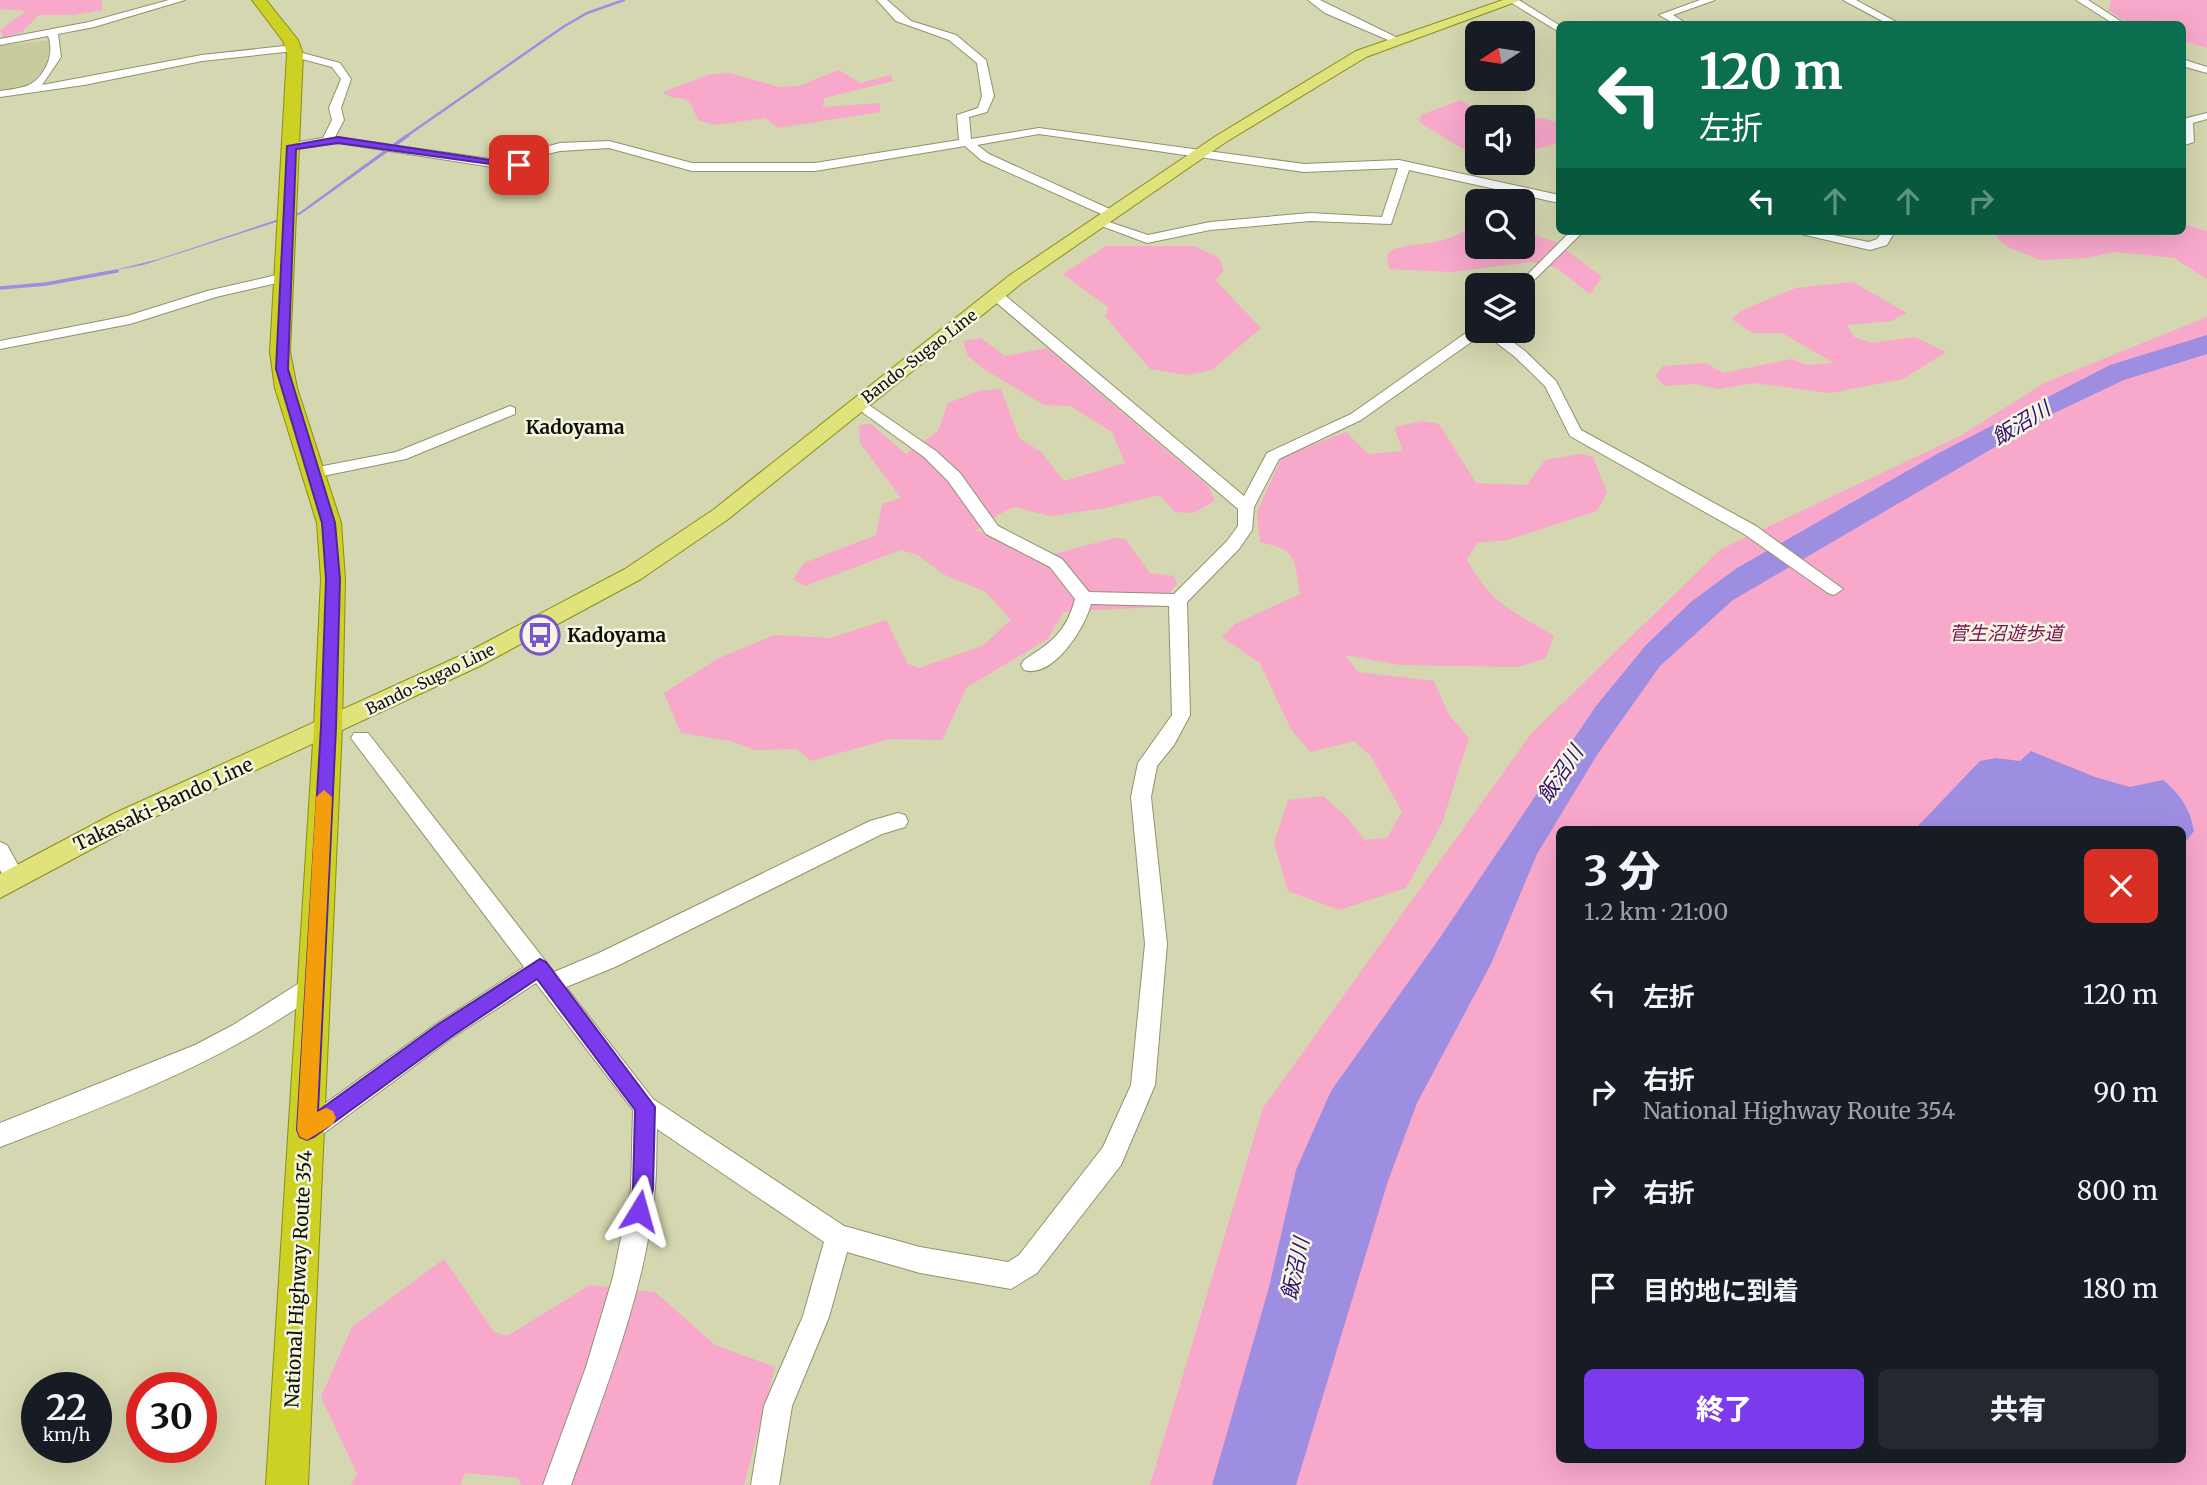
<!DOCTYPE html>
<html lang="ja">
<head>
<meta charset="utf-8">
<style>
  body { margin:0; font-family:Merriweather,"Noto Sans JP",serif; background:#242831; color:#f1f3f6; height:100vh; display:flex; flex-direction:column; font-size:26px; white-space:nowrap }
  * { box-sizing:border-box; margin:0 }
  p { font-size:23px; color:#9ea1a6 }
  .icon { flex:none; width:38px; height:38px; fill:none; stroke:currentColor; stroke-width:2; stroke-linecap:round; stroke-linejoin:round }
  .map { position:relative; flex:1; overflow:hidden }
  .sheet { position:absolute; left:1556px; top:826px; width:630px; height:637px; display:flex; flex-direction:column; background:#171b24; border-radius:10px; box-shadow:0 7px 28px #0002 }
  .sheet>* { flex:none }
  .top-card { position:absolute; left:1556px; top:21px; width:630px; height:214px; border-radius:10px; box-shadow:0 7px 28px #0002; background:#0b6e4f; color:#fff; overflow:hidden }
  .needle { width:46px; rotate:258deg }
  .controls { position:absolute; left:1465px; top:21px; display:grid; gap:14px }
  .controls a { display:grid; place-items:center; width:70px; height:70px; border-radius:10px; background:#171b24; box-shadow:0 7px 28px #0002; font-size:35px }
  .speed { position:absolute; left:21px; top:1372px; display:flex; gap:14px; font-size:35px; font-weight:700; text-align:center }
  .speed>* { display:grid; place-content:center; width:91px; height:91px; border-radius:50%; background:#171b24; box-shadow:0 7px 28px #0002; line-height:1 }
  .speed small { font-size:18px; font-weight:400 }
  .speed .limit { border:10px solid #d22; background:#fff; color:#111 }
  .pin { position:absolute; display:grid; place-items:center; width:60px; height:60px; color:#fff; margin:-30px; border-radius:14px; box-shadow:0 4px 10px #0006 }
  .me { position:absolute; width:77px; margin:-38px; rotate:8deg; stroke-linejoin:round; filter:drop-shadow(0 0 5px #0008) }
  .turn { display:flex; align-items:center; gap:24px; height:147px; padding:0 28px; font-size:32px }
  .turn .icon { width:91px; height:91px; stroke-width:2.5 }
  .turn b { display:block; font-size:49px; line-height:60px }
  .lanes { display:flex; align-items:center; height:66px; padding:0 28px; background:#0003; justify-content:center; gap:35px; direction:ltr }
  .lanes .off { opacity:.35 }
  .round { display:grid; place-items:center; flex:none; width:74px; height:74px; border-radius:10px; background:#242831 }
  .head { display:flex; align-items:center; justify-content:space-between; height:119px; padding:0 28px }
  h1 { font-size:42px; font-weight:800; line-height:52px }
  .action { display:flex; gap:14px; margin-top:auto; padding:14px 28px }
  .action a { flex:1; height:80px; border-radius:10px; background:#7c3aed; color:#fff; font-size:28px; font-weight:800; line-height:80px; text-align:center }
  .action a+a { background:#242831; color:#f1f3f6 }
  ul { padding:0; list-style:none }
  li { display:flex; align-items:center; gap:21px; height:98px; padding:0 28px }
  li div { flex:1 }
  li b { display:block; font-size:26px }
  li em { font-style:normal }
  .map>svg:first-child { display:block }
  .built { fill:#c7cb9d }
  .green { fill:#f8a8cb; fill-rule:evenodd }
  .water { fill:#9e8ee2 }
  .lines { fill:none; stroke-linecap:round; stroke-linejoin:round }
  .stream-far1 { stroke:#9e8ee2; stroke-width:2.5 }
  .stream { stroke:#9e8ee2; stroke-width:3.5 }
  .minor-casing { stroke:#90936d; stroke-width:2 }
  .major-casing { stroke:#8a8e18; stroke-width:2 }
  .highway-casing { stroke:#8a8e18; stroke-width:2 }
  .minor { fill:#fff; fill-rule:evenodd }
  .major { fill:#e0e37b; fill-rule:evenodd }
  .highway { fill:#ccd123; fill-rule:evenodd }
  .route { fill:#7c3aed; stroke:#51269a; stroke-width:2 }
  .slow { fill:#f59e0b }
  .labels { text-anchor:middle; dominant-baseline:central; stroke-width:5; stroke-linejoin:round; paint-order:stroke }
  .far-street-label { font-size:16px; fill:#101104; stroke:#f4f6e2 }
  .far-quarter-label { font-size:19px; font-weight:bold; fill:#101104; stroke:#f4f6e2 }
  .park-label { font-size:19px; font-style:italic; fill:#7f1251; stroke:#f4f6e2 }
  .poi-label { font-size:19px; font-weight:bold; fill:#101104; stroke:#f4f6e2; text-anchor:start }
  .street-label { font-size:19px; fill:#101104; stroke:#f4f6e2 }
  .water-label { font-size:21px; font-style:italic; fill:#350f73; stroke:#f4f6e2 }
</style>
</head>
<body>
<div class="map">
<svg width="2207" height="1485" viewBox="0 0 2207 1485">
  <rect width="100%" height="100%" fill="#d4d7af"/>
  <!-- built -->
  <polygon class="built" points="52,40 52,60 41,73 25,89 0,91 0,46"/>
  <!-- green -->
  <g class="green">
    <polygon points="0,0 102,0 102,10 73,15 39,15 22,32 3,38 0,30 26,11 0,9"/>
    <polygon points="2111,0 2207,0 2207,48 2182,41 2182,24 2129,24 2109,11"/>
    <path d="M839,70l21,13 31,-8 2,6 -69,17 -1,9 57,-4v9l-102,16 -13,-10 -51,7 -16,-5c-13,-35 -17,-13 -35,-28l45,-17 21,-2 50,14 19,-1z"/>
    <polygon points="1460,100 1482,112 1469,124 1477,124 1477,151 1461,148 1419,122 1421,115"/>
    <polygon points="1543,118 1559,123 1559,143 1523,153 1523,119"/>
    <path d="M1477,222v25h45l1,-15 31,9 48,36 -12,17 -34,-26 -24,-6 -81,10 -62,-3 -2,-14 6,-6c36,-8 54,-3 84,-27z"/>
    <polygon points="2183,224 2207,231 2207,279 2174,258 2115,252 2087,258 2040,260 2010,248 1998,239 1996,231 2182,231"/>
    <polygon points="1106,246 1194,246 1219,258 1224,270 1215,280 1261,328 1212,370 1188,375 1150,369 1105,316 1109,308 1063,274"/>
    <polygon points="1853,282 1907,313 1891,321 1847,325 1854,337 1873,343 1915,337 1946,352 1903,379 1830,393 1753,383 1718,389 1696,384 1664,386 1655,376 1663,366 1706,363 1723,373 1792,359 1807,365 1834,363 1782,333 1752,333 1732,319 1742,310 1796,288"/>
    <path d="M2207,317v1168h-1057l113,-377 268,-374 190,-185 239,-113 86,-54zM1559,830h623v630h-623z"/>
    <polygon points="981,338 1005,356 1047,348 1208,486 1215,501 1193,513 1175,512 1159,495 1106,508 1050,516 1015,507 1003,512 976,530 1036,559 1114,538 1125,539 1150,573 1174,576 1177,584 1157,607 1063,612 1048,639 967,687 942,740 890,739 811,761 797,749 755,750 731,741 681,733 664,693 719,658 775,635 831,638 886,620 908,664 919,668 982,646 1011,620 986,592 943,574 918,555 901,550 805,586 793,579 804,563 876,535 882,504 901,498 860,443 859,425 871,424 906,454 938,431 948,403 979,391 1001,389 1019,438 1041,452 1064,481 1125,463 1112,432 1070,406 1044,405 984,369 968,356 963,341"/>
    <path d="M1423,421l16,3 37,59 51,2 18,-25 36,-6 12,3 14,35 -10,19 -90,29 -30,3 -10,17c27,47 44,49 87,76l-8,22 -28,9 -118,-2 -55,-10 13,17 76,9 15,34 20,23 -27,85 -36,65 -67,22 -51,-19 -14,-48 14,-43 35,-4 24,21 17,23 23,-2 15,-26 -31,-56 -17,-15 -44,11 -19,-23 -31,-66 -38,-26 13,-13 65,-30c-6,-36 -2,-44 -40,-52l-3,-30 25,-55 64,-25 22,22 35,-3 -9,-24z"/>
    <polygon points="444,1259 494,1332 507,1336 590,1285 655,1292 715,1345 775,1367 744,1485 521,1485 518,1478 465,1473 460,1485 351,1485 357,1474 321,1397 352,1327"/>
  </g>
  <!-- water -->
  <g class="water">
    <polygon points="405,135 410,136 301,214 143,265 111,271 159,259 300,212"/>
    <polygon points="2207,335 2207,354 2124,380 2048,416 1733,600 1660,666 1597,755 1537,854 1491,964 1417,1103 1388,1181 1296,1485 1212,1485 1269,1287 1296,1170 1331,1091 1439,939 1596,706 1646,645 1692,601 1737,568 1937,454 2110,365"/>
    <path d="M2031,751l64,26 35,10 33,-7c17,14 27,28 31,51l-12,16v-17l-267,-1 65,-68 16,-3 24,3z"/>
  </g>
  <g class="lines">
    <!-- stream-far1 -->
    <polyline class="stream-far1" points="405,137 563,27 587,13 624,0"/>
    <!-- stream -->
    <polyline class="stream" points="0,288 46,284 117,271"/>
    <!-- minor casing -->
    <g class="minor-casing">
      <g id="minor">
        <path d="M169,0h16l-91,27 -36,7 3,23 -19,28 160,-30 92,-10 5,3 -4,3 45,12 11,16 -10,29 3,12 -9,17 177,25 19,-11 29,-8 49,-2 83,22h123l144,-23 -2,-25 21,-7 4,-12 -5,-33 -28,-23 -53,-19 -19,-21h10l24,21 45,14 30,25 8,36 -7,16 -18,5 2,22 68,-11 265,36 95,-4 160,35v8l-150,-33 -18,54 -81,-3 -100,9 -63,13 -56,-21 6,-4 51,17 62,-13 100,-9 72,4 16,-49 -94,4 -265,-38 -62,11 12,9 125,57 2,3 -6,4 -129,-58 -16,-14 -150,25h-123l-83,-23 -49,3 -21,5 -16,12 -11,2 -174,-27 -47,7 -6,-4 2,-2 36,-6 9,-18 -3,-12 12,-29 -9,-12 -41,-11 3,-5 -92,10 -118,24 -84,12v-6c7,-1 16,-2 23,-4 20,-5 33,-32 25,-51l-48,9v-6l89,-17z"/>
        <polygon points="1308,0 1320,0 1404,41 1395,43 1325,13"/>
        <polygon points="1507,0 1519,0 1559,25 1559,32"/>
        <polygon points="1700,0 1715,0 1673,15 1687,24 1675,24 1659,15"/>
        <polygon points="1843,0 1856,0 1900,24 1888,24"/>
        <polygon points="2076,0 2088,0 2125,24 2114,24"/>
        <polygon points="2182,59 2207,67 2207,73 2182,66"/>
        <polygon points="2207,113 2207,119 2193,123 2194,142 2182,146 2183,119"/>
        <polygon points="1571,231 1584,231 1522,292 1522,285 1517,285"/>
        <polygon points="1788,231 1813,231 1869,242 1877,239 1883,231 1895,231 1887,245 1870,250"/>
        <polygon points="285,273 292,277 290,280 216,297 130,324 0,349 0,341 127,316 207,291"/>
        <path d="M991,292h10l243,204 23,-43 84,-39 122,-86 25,3 27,20 31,30 25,49 175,96 87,63 -9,6 -6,-2 -84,-59 -174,-98 -25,-50 -30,-29 -31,-24 -123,87 -82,39 -25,48 -2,23 -13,19 -52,53 3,113 -16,30 -17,21 -6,31 16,147 -12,141 -34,80 -84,108 -26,16 -91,-16 -73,-21 -18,65 -37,89 -13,79h-28l13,-79 39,-90 21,-74 -167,-113c-1,19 0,39 -2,58 -7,97 -51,207 -84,298h-28l43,-118 27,-90 18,-88 2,-79 -97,-127 -84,55 -136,101 -9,4 -9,-4 -3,-8 3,-8 138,-99 88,-57 -173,-229 3,-5h14l186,239 45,-19 271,-132 28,-8 7,2 3,6 -3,6 -23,7 -267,133 -49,20 87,112 191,127 76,21 88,15 11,-7 84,-108 28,-62 14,-141 -14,-147 7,-34 34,-48 -3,-109 -78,-2c-6,24 -38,75 -67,66l-3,-5 3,-5c27,-17 43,-29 51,-61l-25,-32 -64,-33 -38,-53 -24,-24 -73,-53 2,-3h10l73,50 24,22 38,53 64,33 27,33 85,2 53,-53 11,-15v-17l-247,-211z"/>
        <polygon points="510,406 515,408 515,414 406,459 313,478 305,473 313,468 396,452"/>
        <polygon points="0,842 7,845 25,878 22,884 15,887 8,884 0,870"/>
        <path d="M315,973l8,3 3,7 -3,7c-99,72 -210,113 -323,157v-24l195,-78 38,-20z"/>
      </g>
    </g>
    <!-- major casing -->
    <g class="major-casing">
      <polygon id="major" points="1503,0 1521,0 1366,57 1226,142 1022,283 727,520 641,579 480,666 131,828 0,898 0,874 113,814 464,654 625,569 713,510 1010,275 1216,136 1356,51"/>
    </g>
    <!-- highway casing -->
    <g class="highway-casing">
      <polygon id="highway" points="252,0 266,0 298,40 303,54 290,352 297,388 341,523 345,579 342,727 308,1485 266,1485 314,727 321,579 317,523 275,388 270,352 287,54 283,41"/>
    </g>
    <!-- minor -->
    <use href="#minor" class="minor"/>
    <!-- major -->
    <use href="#major" class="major"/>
    <!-- highway -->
    <use href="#highway" class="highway"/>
  </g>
  <!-- route -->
  <polygon class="route" points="338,137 524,165 519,168 338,143 296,149 288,369 335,523 340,579 336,727 318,1111 437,1025 540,959 546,962 655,1107 653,1189 646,1219 639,1222 631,1219 628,1211 633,1189 635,1110 537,979 451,1037 314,1137 307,1140 300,1137 297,1130 321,727 326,579 322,523 276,369 287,146"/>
  <!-- slow -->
  <polygon class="slow" points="324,790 332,797 317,1112 326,1108 333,1111 336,1118 333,1124 307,1140 300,1137 297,1130 316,797"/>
  <!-- icons -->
  <defs>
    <g id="bus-ring" transform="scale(2.0125)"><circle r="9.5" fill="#f4f6e2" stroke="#7655cf" stroke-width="1.5"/><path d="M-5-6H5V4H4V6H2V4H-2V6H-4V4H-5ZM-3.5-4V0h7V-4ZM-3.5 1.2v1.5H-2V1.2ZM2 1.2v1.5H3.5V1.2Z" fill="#7655cf"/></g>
  </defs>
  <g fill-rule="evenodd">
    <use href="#bus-ring" x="540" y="635"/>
  </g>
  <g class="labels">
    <!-- far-street labels -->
    <g class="far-street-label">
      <text transform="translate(919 356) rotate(-38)">Bando-Sugao Line</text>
      <text transform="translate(430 679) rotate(-26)">Bando-Sugao Line</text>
    </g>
    <!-- far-quarter labels -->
    <g class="far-quarter-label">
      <text x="575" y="427">Kadoyama</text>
    </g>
    <!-- park labels -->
    <g class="park-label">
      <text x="2006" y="633">菅生沼遊歩道</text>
    </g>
    <!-- poi labels -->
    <g class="poi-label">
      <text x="567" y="635">Kadoyama</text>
    </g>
    <!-- street labels -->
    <g class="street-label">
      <text transform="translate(163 804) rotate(-25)">Takasaki-Bando Line</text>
      <text transform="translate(298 1279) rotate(-87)">National Highway Route 354</text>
    </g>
    <!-- water labels -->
    <g class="water-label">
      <text transform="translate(2021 423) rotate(-31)">飯沼川</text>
      <text transform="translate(1560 774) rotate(-56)">飯沼川</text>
      <text transform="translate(1295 1269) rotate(-78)">飯沼川</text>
    </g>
  </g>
</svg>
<div class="controls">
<a><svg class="needle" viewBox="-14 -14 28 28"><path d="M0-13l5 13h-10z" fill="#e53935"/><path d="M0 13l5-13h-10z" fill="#9ea1a6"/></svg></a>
<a><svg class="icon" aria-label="sound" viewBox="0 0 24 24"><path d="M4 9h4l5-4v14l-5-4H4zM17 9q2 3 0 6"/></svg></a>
<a><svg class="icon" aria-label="search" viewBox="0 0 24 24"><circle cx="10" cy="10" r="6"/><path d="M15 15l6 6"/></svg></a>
<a><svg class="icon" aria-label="layers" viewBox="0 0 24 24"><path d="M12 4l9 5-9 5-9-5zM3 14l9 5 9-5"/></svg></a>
</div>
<div class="speed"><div>22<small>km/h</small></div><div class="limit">30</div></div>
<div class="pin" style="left:519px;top:165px;background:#d93025"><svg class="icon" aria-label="arrive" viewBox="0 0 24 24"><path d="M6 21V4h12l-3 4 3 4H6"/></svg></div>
<svg class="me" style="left:639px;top:1211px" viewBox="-20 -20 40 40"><path d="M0-17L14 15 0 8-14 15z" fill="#7c3aed" stroke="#fff" stroke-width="4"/></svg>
<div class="top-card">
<div class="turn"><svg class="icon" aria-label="left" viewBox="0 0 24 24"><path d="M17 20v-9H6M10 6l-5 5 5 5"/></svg><div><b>120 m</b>左折</div></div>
<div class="lanes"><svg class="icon" aria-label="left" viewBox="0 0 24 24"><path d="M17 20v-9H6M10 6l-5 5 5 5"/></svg><svg class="icon off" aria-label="ahead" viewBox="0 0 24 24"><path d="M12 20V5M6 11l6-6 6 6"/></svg><svg class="icon off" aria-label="ahead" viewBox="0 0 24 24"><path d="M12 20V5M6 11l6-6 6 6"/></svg><svg class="icon off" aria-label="right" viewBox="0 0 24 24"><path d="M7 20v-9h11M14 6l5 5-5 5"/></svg></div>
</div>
<section class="sheet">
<div class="head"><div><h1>3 分</h1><p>1.2 km · 21:00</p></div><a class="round" style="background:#d93025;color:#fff"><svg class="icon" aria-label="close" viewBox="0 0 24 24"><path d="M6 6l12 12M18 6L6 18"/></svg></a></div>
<ul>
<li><svg class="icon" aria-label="left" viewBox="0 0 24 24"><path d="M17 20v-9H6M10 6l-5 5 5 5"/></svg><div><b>左折</b></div><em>120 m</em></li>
<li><svg class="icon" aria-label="right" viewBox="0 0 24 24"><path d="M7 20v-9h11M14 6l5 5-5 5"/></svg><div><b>右折</b><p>National Highway Route 354</p></div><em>90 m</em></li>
<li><svg class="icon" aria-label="right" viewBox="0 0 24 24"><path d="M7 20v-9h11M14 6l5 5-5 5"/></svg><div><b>右折</b></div><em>800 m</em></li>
<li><svg class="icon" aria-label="arrive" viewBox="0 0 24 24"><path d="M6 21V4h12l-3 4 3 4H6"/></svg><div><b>目的地に到着</b></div><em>180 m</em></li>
</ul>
<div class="action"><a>終了</a><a>共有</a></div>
</section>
</div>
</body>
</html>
